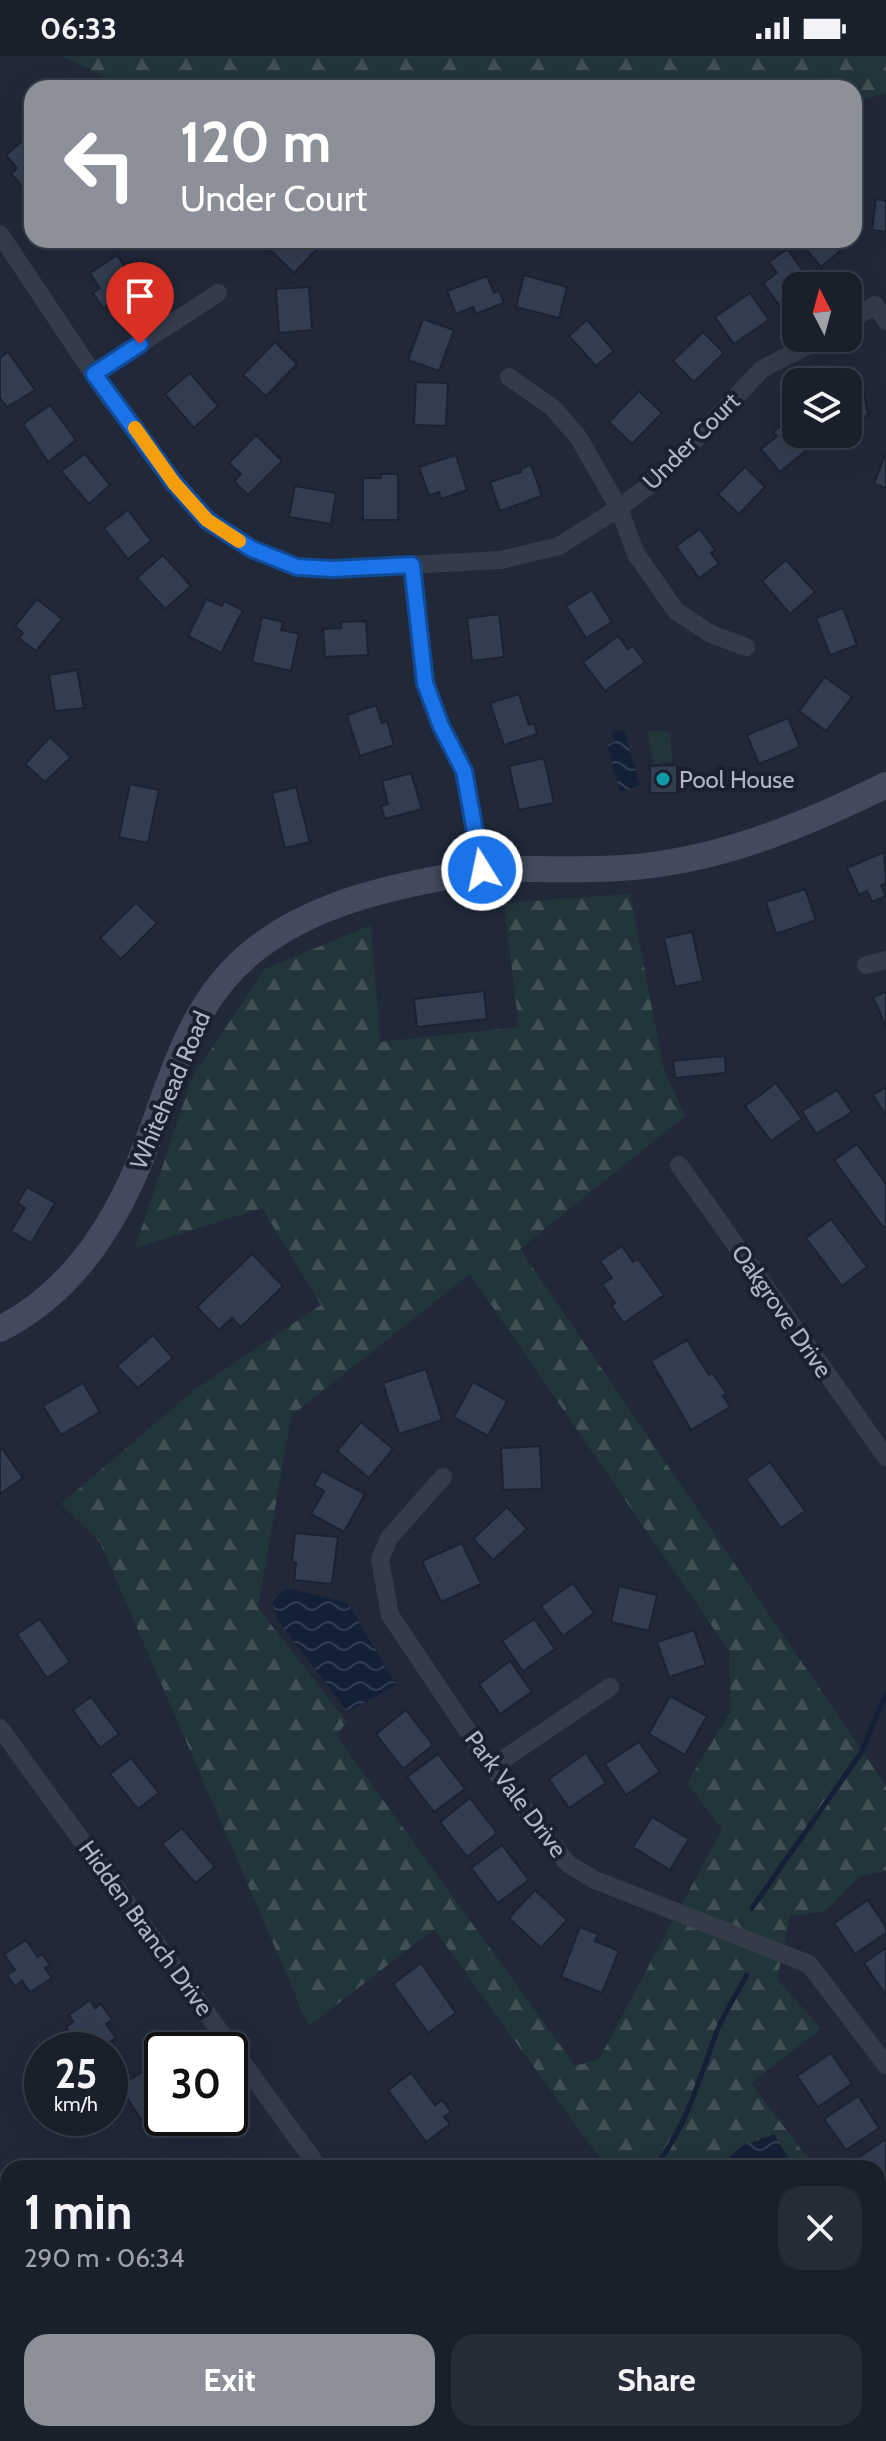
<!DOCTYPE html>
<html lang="en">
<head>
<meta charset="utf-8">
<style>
  body { margin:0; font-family:Cabin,sans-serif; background:#262c37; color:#f1f3f6; height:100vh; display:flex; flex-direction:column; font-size:30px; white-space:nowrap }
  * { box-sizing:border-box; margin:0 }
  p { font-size:26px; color:#9fa2a9 }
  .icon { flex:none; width:44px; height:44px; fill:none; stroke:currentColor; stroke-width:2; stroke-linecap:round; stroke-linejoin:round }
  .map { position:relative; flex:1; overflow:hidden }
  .drawer { position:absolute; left:0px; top:2104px; width:886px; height:282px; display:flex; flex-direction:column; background:#191f2b; border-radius:24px 24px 0 0; box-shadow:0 8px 32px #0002,0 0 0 2px #373d47 }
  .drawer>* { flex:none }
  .guide { position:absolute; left:24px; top:24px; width:838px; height:168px; border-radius:24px; box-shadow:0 8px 32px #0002,0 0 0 2px #373d47; background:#8c9099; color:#fff; overflow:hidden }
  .needle { width:52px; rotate:354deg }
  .buttons { position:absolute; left:782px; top:216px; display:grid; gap:16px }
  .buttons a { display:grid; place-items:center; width:80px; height:80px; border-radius:16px; background:#191f2b; box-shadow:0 8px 32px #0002,0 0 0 2px #373d47; font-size:40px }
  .speed { position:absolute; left:24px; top:1976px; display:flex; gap:16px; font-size:40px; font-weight:700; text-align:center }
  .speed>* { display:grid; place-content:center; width:104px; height:104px; border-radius:50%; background:#191f2b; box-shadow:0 8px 32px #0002,0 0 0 2px #373d47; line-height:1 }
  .speed small { font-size:20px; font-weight:400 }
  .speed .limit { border:4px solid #111; border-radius:12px; background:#fff; color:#111 }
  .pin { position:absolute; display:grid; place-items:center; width:68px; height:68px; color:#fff; margin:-82px -34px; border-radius:50% 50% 50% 0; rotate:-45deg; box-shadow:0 0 8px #0007 }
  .pin .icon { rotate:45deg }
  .me { position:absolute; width:88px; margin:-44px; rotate:350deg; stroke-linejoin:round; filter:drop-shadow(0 0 6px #0008) }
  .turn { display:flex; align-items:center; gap:28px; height:168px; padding:0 24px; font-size:36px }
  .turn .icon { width:104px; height:104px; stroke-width:2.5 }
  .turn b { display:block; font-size:56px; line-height:68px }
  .round { display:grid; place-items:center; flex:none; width:84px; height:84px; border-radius:24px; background:#262c37 }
  .head { display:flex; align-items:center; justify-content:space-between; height:136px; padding:0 24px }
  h1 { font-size:48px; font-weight:700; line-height:60px }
  .action { display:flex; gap:16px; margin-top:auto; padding:16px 24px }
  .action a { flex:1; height:92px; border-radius:24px; background:#8c9099; color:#fff; font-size:32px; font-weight:700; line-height:92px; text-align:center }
  .action a+a { background:#262c37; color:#f1f3f6 }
  .status { display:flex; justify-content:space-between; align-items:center; height:56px; padding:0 40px; background:#191f2b; direction:ltr }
  .status svg { height:22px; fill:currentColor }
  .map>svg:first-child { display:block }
  .grass { fill:url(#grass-tufts) }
  .forest { fill:url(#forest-firs); fill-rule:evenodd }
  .water { fill:url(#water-waves) }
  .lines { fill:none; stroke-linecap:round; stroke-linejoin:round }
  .stream { stroke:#142036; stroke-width:5 }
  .building { fill:#323d50; stroke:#1c2230; stroke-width:2 }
  .street { stroke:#343b49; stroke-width:18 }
  .secondary { stroke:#424a5c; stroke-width:26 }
  .route-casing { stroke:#114b97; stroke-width:20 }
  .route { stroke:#1a73e8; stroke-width:14 }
  .slow { stroke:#f59e0b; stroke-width:14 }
  .culture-dot { fill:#0f9aa8; stroke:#1a202e; stroke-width:3 }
  .labels { text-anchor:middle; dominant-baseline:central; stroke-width:8; stroke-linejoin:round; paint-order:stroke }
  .street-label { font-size:24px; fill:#afb6c6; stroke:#1a202e }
  .poi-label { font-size:24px; fill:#afb6c6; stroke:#1a202e; text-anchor:start }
</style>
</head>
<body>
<div class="status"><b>06:33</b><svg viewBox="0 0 49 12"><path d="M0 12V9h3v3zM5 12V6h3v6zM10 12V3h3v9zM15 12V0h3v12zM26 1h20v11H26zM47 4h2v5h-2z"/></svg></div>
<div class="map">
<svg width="886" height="2385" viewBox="0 0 886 2385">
  <defs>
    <pattern id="grass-tufts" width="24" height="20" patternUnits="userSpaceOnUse" patternTransform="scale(2)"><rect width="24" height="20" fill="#22353a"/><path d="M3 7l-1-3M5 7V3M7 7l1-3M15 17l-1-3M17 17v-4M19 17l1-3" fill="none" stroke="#405055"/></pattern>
    <pattern id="forest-firs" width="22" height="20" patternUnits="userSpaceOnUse" patternTransform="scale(2)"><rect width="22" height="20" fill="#22353a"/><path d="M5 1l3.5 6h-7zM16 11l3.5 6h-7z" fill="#405055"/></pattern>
    <pattern id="water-waves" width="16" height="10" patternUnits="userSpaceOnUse" patternTransform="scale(2)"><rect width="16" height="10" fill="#142036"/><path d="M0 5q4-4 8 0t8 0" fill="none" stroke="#343e52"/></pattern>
  </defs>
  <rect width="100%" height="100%" fill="#212939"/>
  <!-- grass -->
  <polygon class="grass" points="647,675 666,675 670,678 672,706 654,707"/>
  <!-- forest -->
  <g class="forest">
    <polygon points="62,0 886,0 886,37 854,46 854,32 128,32"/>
    <path d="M630,838l34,176 21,46 -165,133 366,537v85l-26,5 -34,35 -36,5 -13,63 44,50 -70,54 64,85h-208l-173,-239 -125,97 -209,-484 -39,-38 132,-113 128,-86 -59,-97 -127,40 57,-170 73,-109 106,-44 9,117 139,-15 -15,-124zM470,1218l259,377 2,60 -44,72 35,46 -123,230 -24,7 -239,-331 11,-13 -89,-114 33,-192z"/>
    <polygon points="878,2174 886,2180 886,2355 878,2355"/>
    <polygon points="800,2378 849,2378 853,2385 805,2385"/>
  </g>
  <!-- water -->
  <g class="water">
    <polygon points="624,673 640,730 620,736 607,689 615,686 612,676"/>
    <polygon points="286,1532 348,1547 396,1629 348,1656 279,1566 272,1546"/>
    <polygon points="774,2078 794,2112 717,2112 742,2090"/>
  </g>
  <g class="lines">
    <!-- stream -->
    <g class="stream">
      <polyline points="752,1852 861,1697 886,1638"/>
      <path d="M654,2112c33,-41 45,-89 63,-137 8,-19 20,-38 30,-56"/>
      <polyline points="281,2385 300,2378"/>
    </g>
  </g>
  <!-- building -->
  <g class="building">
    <polygon points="32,77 32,125 24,132 11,118 17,112 6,99"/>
    <polygon points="876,143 886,145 886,176 872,174"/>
    <polygon points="266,184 305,184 316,194 294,217 263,187"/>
    <polygon points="803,184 853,184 821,211 800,186"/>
    <polygon points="787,193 811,225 804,230 796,230 796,236 779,249 763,227 777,217 769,206"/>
    <polygon points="117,199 137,230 103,252 93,237 100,232 90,217"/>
    <polygon points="524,219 567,231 559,262 516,251"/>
    <polygon points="487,220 494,237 499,235 504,247 476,258 473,251 456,258 447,235"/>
    <polygon points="309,231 312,274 279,277 276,233"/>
    <polygon points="750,237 769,264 734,288 715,261"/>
    <polygon points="423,263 454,274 439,315 408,304"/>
    <polygon points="587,264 614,295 596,310 569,280"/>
    <polygon points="703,276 724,297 694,326 673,305"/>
    <polygon points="275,286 297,308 266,340 243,319"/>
    <polygon points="8,296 35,334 7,351 0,342 0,302"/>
    <polygon points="190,317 218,350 194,372 165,338"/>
    <polygon points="416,326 448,327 446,370 414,369"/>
    <polygon points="863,329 868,360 848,363 848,331"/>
    <polygon points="639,335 662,357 632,388 609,366"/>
    <polygon points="50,349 76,384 48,406 23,368"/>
    <polygon points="791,361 796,367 796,378 805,378 814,388 780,416 761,393 777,380 773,376"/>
    <polygon points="256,379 282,405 248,439 234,425 241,418 229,407"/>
    <polygon points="85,398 110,429 89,448 61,415"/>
    <polygon points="456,399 467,434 441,443 439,436 429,439 419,411"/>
    <polygon points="885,399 886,399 886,432 874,428"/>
    <polygon points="531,409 542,440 500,455 490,426 521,416 520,413"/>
    <polygon points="745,411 765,431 739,458 718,438"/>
    <polygon points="381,418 398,418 398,464 363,464 363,422 381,422"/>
    <polygon points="295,430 336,437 331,468 289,461"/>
    <polygon points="128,454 151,485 128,503 104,472"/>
    <polygon points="700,473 715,494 711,497 719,508 699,522 676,490"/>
    <polygon points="163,499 191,530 165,553 137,522"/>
    <polygon points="786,504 815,536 790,558 762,525"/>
    <polygon points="592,534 612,566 586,582 566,550"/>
    <polygon points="37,543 62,563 36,595 19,582 23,577 15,570"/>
    <polygon points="206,543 222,550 224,545 243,554 221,597 188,580"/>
    <polygon points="843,552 857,589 830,599 816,562"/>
    <polygon points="499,558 504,601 472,605 467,562"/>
    <polygon points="262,561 283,566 281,574 299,578 291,615 252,606"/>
    <polygon points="366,565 368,599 325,601 323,573 341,572 341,566"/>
    <polygon points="618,580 628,593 633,590 645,606 605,635 583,606"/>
    <polygon points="77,614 84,652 55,655 49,619"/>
    <polygon points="825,621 852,641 826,675 799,655"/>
    <polygon points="519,638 529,669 534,667 537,678 504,689 490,647"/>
    <polygon points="376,649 382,667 387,665 394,689 360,700 347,659"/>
    <polygon points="788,662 800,691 759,708 747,679"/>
    <polygon points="50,681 71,701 45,726 25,708"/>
    <polygon points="544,702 554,747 519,754 509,710"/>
    <polygon points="677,709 677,737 650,737 650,710"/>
    <polygon points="411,717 422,753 385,763 381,750 388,748 382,725"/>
    <polygon points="130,728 159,734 148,787 119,781"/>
    <polygon points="296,731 310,786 285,792 272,737"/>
    <polygon points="884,796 886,827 881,829 886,840 872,846 867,835 859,839 847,812"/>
    <polygon points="805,833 816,864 776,878 766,846"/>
    <polygon points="136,847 157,867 121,903 100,882"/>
    <polygon points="692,876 703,925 675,931 664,882"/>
    <polygon points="484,935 487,963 417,971 414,943"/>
    <polygon points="886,936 886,971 873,941"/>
    <polygon points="725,1000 726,1017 675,1022 673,1005"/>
    <polygon points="776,1027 802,1063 771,1085 745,1050"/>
    <polygon points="886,1031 886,1060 873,1039"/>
    <polygon points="837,1034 852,1056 816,1078 802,1055"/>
    <polygon points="857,1088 886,1128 886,1169 883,1171 834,1104"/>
    <polygon points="27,1131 55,1147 31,1187 11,1175 25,1152 18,1147"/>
    <polygon points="831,1163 867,1211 842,1230 806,1182"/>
    <polygon points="622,1190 633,1206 638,1203 664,1239 624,1267 611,1249 615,1247 602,1228 612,1222 600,1205"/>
    <polygon points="252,1198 283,1230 241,1271 232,1262 219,1274 197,1251"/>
    <polygon points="153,1279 173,1302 138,1332 117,1310"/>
    <polygon points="687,1284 709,1319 712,1317 727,1338 723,1340 730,1351 691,1374 651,1305"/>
    <polygon points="426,1313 442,1364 399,1378 383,1327"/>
    <polygon points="473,1326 507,1345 488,1380 454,1361"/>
    <polygon points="83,1327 100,1356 61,1379 43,1350"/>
    <polygon points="361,1366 393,1393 369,1422 337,1395"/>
    <polygon points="0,1390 23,1422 0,1438"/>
    <polygon points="540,1390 542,1433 503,1434 501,1392"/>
    <polygon points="770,1406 805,1455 781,1472 746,1423"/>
    <polygon points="322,1415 365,1438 344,1476 311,1458 324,1435 314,1429"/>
    <polygon points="507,1451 527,1473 493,1504 473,1483"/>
    <polygon points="295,1477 338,1481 332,1528 294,1524 296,1507 292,1505"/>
    <polygon points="462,1487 481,1528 441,1546 422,1505"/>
    <polygon points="573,1527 594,1557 563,1580 541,1550"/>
    <polygon points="619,1530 657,1539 649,1575 611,1566"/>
    <polygon points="40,1563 70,1606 47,1622 17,1578"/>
    <polygon points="534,1563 555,1593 523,1615 502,1585"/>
    <polygon points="694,1574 706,1609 669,1621 657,1586"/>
    <polygon points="510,1605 532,1636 500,1658 479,1628"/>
    <polygon points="670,1640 707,1660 685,1699 649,1678"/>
    <polygon points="91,1641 119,1678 100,1692 73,1654"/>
    <polygon points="406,1654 433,1689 403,1713 376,1678"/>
    <polygon points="639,1686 660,1716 626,1739 605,1708"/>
    <polygon points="586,1697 606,1727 569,1752 549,1723"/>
    <polygon points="438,1698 465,1733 434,1756 407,1721"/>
    <polygon points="131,1702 159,1737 138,1753 110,1718"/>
    <polygon points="470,1742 497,1777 467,1801 440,1766"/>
    <polygon points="652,1761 689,1783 670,1814 633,1791"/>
    <polygon points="182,1772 215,1811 195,1827 162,1788"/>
    <polygon points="502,1789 529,1824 498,1847 471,1812"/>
    <polygon points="535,1834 567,1864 541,1892 509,1862"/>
    <polygon points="868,1844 886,1871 886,1877 855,1898 834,1867"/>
    <polygon points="580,1871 598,1878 595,1885 619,1895 602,1937 561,1921"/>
    <polygon points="26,1884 38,1901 42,1898 50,1909 45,1912 52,1922 30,1936 22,1925 15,1930 7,1919 15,1914 4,1898"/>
    <polygon points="886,1892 886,1937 885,1938 864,1907"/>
    <polygon points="421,1907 456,1957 428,1977 393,1928"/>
    <polygon points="90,1944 95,1952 101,1948 112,1964 106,1968 116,1982 98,1994 81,1994 66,1971 73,1966 69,1959"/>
    <polygon points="831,1997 852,2028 818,2051 797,2020"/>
    <polygon points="142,2016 162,2046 162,2062 147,2072 119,2030"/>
    <polygon points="411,2017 435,2049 442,2044 451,2056 444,2061 450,2068 426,2086 388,2034"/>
    <polygon points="858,2040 879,2072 846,2094 824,2063"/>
    <polygon points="886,2083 886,2129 881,2132 878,2128 878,2112 867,2112 859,2101"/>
    <polygon points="4,2189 8,2194 8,2236 0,2225 0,2191"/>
  </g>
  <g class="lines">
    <!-- street -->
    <g class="street">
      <polyline points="0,178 110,343 131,366 174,427 207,464 252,493 297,511 333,513 501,504 559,490 619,452 658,423 762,313 823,282"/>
      <polyline points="848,266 875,249 886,265"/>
      <polyline points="94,318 218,237"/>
      <polyline points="509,321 553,352 578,381 619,452 636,498 676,555 711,578 746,591"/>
      <polyline points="412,509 425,627 441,670 464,715 482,814"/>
      <polyline points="866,909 886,904"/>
      <polyline points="679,1109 886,1401"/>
      <polyline points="443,1421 389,1482 380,1504 390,1559 492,1711 568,1808 595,1824 809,1908 886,2009"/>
      <polyline points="0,1672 319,2112"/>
      <polyline points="492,1711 610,1631"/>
      <polyline points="0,2308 8,2320"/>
      <polyline points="48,2378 53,2385"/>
      <polyline points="548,2378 554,2385"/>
    </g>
    <!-- secondary -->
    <path class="secondary" d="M0,1273c69,-35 111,-98 140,-168 32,-77 46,-159 117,-213 52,-40 116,-57 179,-69 16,-3 32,-8 48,-9 58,-3 117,3 175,-6 79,-11 156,-44 227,-79"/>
  </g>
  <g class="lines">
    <!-- route casing -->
    <g class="route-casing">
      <polyline id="route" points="140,288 94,318 174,427 207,464 252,493 297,511 333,513 412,509 425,627 441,670 464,715 482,814"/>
    </g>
    <!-- route -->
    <use href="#route" class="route"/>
    <!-- slow -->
    <polyline class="slow" points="135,372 174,427 207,464 239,485"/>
  </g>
  <!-- markers -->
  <circle class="culture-dot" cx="663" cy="723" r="8"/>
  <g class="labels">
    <!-- street labels -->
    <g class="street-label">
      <text transform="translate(691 385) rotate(-45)">Under Court</text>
      <text transform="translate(170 1034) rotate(-67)">Whitehead Road</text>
      <text transform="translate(782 1255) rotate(55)">Oakgrove Drive</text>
      <text transform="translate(516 1738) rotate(53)">Park Vale Drive</text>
      <text transform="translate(146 1872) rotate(54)">Hidden Branch Drive</text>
    </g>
    <!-- poi labels -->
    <g class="poi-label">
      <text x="679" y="723">Pool House</text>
    </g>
  </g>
</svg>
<div class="buttons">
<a><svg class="needle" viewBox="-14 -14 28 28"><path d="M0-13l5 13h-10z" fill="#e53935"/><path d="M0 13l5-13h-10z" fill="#9fa2a9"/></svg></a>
<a><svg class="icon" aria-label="layers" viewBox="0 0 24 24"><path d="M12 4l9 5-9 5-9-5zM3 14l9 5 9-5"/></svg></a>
</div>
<div class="speed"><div>25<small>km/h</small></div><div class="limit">30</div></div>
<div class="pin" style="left:140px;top:288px;background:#d93025"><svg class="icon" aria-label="arrive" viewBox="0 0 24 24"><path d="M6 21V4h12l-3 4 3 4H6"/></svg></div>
<svg class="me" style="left:482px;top:814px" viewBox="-20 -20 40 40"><circle r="17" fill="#1a73e8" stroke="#fff" stroke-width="3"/><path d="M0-11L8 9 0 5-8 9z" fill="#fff"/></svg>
<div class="guide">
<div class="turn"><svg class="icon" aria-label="left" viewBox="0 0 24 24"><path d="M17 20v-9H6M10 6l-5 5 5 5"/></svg><div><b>120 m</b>Under Court</div></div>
</div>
<section class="drawer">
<div class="head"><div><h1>1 min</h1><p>290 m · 06:34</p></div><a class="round"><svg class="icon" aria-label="close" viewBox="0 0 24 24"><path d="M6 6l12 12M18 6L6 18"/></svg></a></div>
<div class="action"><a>Exit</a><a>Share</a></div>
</section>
</div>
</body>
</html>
